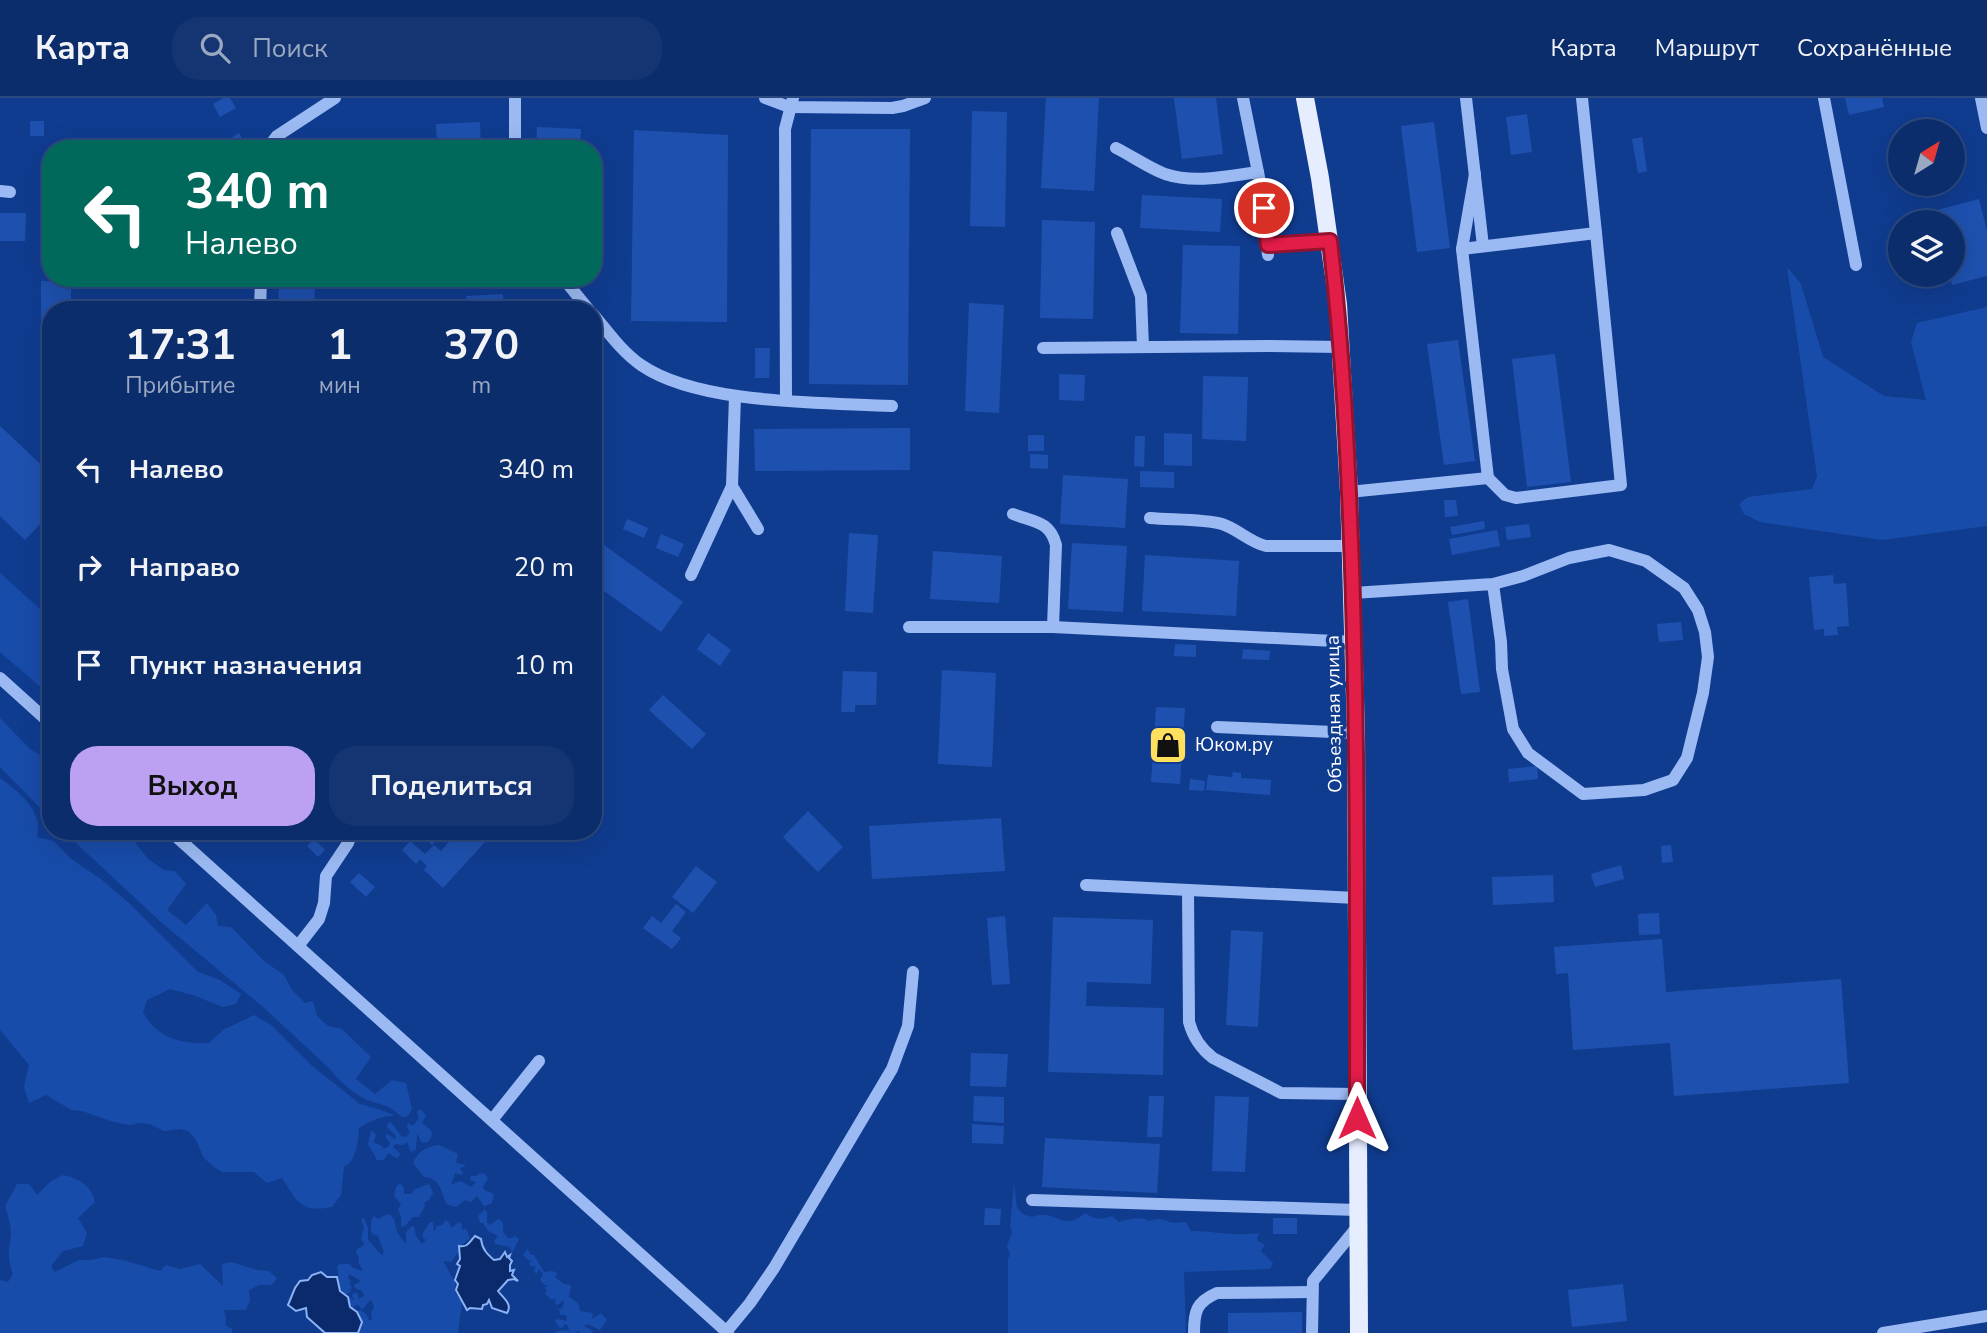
<!DOCTYPE html>
<html lang="ru">
<head>
<meta charset="utf-8">
<style>
  body { margin:0; font-family:"Nunito Sans",sans-serif; background:#153572; color:#f1f3f6; height:100vh; display:flex; flex-direction:column; font-size:26px; white-space:nowrap }
  * { box-sizing:border-box; margin:0 }
  p { font-size:23px; color:#9aa8c2 }
  .icon { flex:none; width:38px; height:38px; fill:none; stroke:currentColor; stroke-width:2; stroke-linecap:round; stroke-linejoin:round }
  .map { position:relative; flex:1; overflow:hidden }
  .drawer { position:absolute; left:42px; top:203px; width:560px; height:539px; display:flex; flex-direction:column; background:#0c2d6c; border-radius:28px; box-shadow:0 7px 28px #0002,0 0 0 2px #2c497f }
  .drawer>* { flex:none }
  .top-card { position:absolute; left:42px; top:42px; width:560px; height:147px; border-radius:28px; box-shadow:0 7px 28px #0002,0 0 0 2px #2c497f; background:#00695c; color:#fff; overflow:hidden }
  .needle { width:46px; rotate:37deg }
  .buttons { position:absolute; left:1888px; top:21px; display:grid; gap:14px }
  .buttons a { display:grid; place-items:center; width:77px; height:77px; border-radius:50%; background:#0c2d6c; box-shadow:0 7px 28px #0002,0 0 0 2px #2c497f; font-size:35px }
  .pin { position:absolute; display:grid; place-items:center; width:60px; height:60px; color:#fff; margin:-30px; border:4px solid #fff; border-radius:50%; box-shadow:0 2px 7px #0007 }
  .me { position:absolute; width:77px; margin:-38px; rotate:0deg; stroke-linejoin:round; filter:drop-shadow(0 0 5px #0008) }
  .turn { display:flex; align-items:center; gap:24px; height:147px; padding:0 28px; font-size:32px }
  .turn .icon { width:91px; height:91px; stroke-width:2.5 }
  .turn b { display:block; font-size:49px; line-height:60px }
  .eta { display:flex; justify-content:space-evenly; align-items:center; height:119px; text-align:center }
  .eta b { font-size:42px; font-weight:700; line-height:49px }
  .primary-button { display:flex; gap:14px; margin-top:auto; padding:14px 28px }
  .primary-button a { flex:1; height:80px; border-radius:28px; background:#bca0f2; color:#111; font-size:28px; font-weight:700; line-height:80px; text-align:center }
  .primary-button a+a { background:#153572; color:#f1f3f6 }
  ul { padding:0; list-style:none }
  li { display:flex; align-items:center; gap:21px; height:98px; padding:0 28px }
  li div { flex:1 }
  li b { display:block; font-size:26px }
  li em { font-style:normal }
  header { display:flex; align-items:center; gap:42px; box-sizing:border-box; height:98px; padding:0 35px; background:#0c2d6c; border-bottom:2px solid #2c497f }
  header strong { font-size:33px }
  nav { display:flex; gap:38px; margin-inline-start:auto; font-size:24px }
  .search { width:490px; height:63px; background:#153572; display:flex; align-items:center; gap:18px; box-sizing:border-box; padding:0 24px; border-radius:28px; color:#9aa8c2; font-size:26px }
  .map>svg:first-child { display:block }
  .green { fill:#184caa }
  .water { fill:#0a2a6b; stroke:#8cb3f6; stroke-width:2 }
  .building { fill:#1e51af }
  .lines { fill:none; stroke-linecap:round; stroke-linejoin:round }
  .minor { stroke:#9bbaf3; stroke-width:12 }
  .major { stroke:#e6edff; stroke-width:18 }
  .route-casing { stroke:#92132f; stroke-width:18 }
  .route { stroke:#e11d48; stroke-width:12 }
  .labels { text-anchor:middle; dominant-baseline:central; stroke-width:7; stroke-linejoin:round; paint-order:stroke }
  .street-label { font-size:19px; fill:#fff; stroke:#103c90 }
  .poi-label { font-size:19px; fill:#fff; stroke:#103c90; text-anchor:start }
</style>
</head>
<body>
<header>
<strong>Карта</strong>
<div class="search"><svg class="icon" aria-label="search" viewBox="0 0 24 24"><circle cx="10" cy="10" r="6"/><path d="M15 15l6 6"/></svg>Поиск</div>
<nav><a>Карта</a><a>Маршрут</a><a>Сохранённые</a></nav>
</header>
<div class="map">
<svg width="1987" height="1235" viewBox="0 0 1987 1235">
  <rect width="100%" height="100%" fill="#103c90"/>
  <!-- green -->
  <g class="green">
    <polygon points="1787,169 1801,186 1823,259 1884,298 1926,302 1911,244 1917,225 1987,209 1987,428 1882,442 1760,424 1744,416 1739,406 1748,399 1812,391 1817,378"/>
    <polygon points="0,475 51,521 51,598 0,554"/>
    <polygon points="0,620 30,651 48,662 51,669 51,721 0,669"/>
    <path d="M0,680c19,14 44,33 37,59l17,4 16,17 32,22 28,24 68,68 22,8 21,14 -5,10 -13,3 -30,-12 -23,-6 -23,11 -4,12c14,27 39,32 66,31l14,-13 31,-15 17,10 39,39 50,40 24,7 11,5c-11,-1 -27,5 -36,12 -1,13 -2,33 -15,39l-3,28 -9,12c-32,6 -34,-5 -50,-29l-15,5 -13,-11h-32l-8,-5 -10,-9 -9,-20 -7,-7 -8,-2 -16,2 -15,-7 -11,-1 -8,2 -16,-3 -32,-11 -10,-1 -26,-15 -17,8 -5,-16 5,-22 -29,-35z"/>
    <polygon points="63,733 114,733 131,739 148,761 164,772 175,773 186,786 167,812 186,827 207,805 216,817 218,828 231,829 264,863 284,877 292,892 305,905 313,903 317,918 328,928 342,931 371,959 356,981 375,996 392,982 406,985 412,1011 408,1018 402,1019 389,1009 367,1002 356,996 340,983 330,971 263,909 162,825"/>
    <polygon points="420,1011 426,1017 422,1025 431,1032 432,1038 428,1044 422,1045 417,1035 416,1052 411,1054 407,1044 403,1047 395,1046 393,1049 400,1055 399,1059 396,1060 388,1055 384,1062 377,1062 368,1046 371,1033 374,1034 376,1038 373,1044 382,1048 383,1051 388,1049 390,1045 385,1038 387,1036 395,1041 396,1038 387,1029 388,1025 391,1024 401,1038 406,1039 410,1034 407,1028 408,1025 413,1028 419,1020 417,1014"/>
    <path d="M439,1047l19,9 -2,9 10,2 -6,4 3,4 -1,2 -7,-2 -4,12c11,-6 10,-4 20,2l5,-5 -6,-2 1,-4h5l4,-3 5,1 3,4 -5,9 1,3 10,4 -2,9 -8,3 -7,-10 -6,6 -6,-2 -9,7 -10,-3c-4,-12 -7,-27 -22,-27l-11,-14c4,-11 14,-17 26,-18z"/>
    <path d="M63,1077c16,4 28,10 32,27l-17,16 9,15 -4,13 -20,5 -12,15 4,6 24,-12h12l13,-3 19,3 37,11 6,-6 14,4 20,-5 23,22 -1,-22 9,-2 26,8 12,1 8,7 -5,7h-13l-10,5 1,11 -4,9h-22l2,8 -1,7 7,4v4h-232v-53l8,2 5,-8c-6,-16 -4,-23 -2,-40 0,-10 -3,-19 -6,-28l12,-22h12l8,11 14,-14z"/>
    <polygon points="400,1085 404,1090 404,1096 411,1096 415,1091 429,1086 433,1095 429,1102 424,1105 425,1108 419,1119 413,1119 405,1128 401,1129 401,1118 398,1112 401,1106 394,1098 396,1089"/>
    <path d="M1014,1086l3,24 6,6 9,3c25,-10 29,17 53,-4 10,7 16,7 27,3l7,6c10,-3 21,-6 30,-1 9,-3 13,-2 21,1 4,2 11,0 16,0l5,9c25,0 42,6 68,2l-2,7 8,5 -4,6 12,12 -3,6 -86,3 2,61h-178v-74l2,-5 -3,-8 5,-14 -2,-5z"/>
    <polygon points="485,1111 487,1115 487,1124 490,1127 498,1121 503,1124 503,1134 508,1140 513,1140 515,1138 519,1141 512,1155 510,1149 495,1146 494,1143 498,1138 488,1133 483,1125 480,1125 478,1118"/>
    <path d="M388,1116c9,5 6,9 9,17 1,4 6,9 9,13v-12l6,-6h2l2,10 6,8 4,-4 -3,-2v-5l7,-11h3l1,10 3,-6 5,-1 4,-5h1l5,8 7,-6 3,2v6l4,-2 4,10 -8,7h-4l1,6 -8,11 -8,-1 12,21v10l7,10 -4,31h-99l4,-11 -6,-11 3,-1 6,4 3,6h3l-1,-7 3,-6 -3,-8 -9,11 -4,-5 -4,1v4l-4,-4 -2,-8 2,-1 3,3 1,-1 -2,-3 1,-3h4l2,6 5,-3 -2,-5 -7,-3 -1,-3 7,-4 -12,-7 -1,4 3,3 -2,2 3,5 -3,2 2,1 -6,4 -5,-7 -3,-22 3,-2h9l4,4 10,3 -5,-10 1,-3 -3,-6 2,-4 5,-2 1,-2 -3,-6 3,-11 -3,-7 3,-2 4,10v12c5,4 10,13 14,15l2,-3 -6,-16 -6,-2c-2,-5 0,-9 -1,-14l3,-4 4,3z"/>
    <polygon points="527,1151 531,1157 534,1157 544,1174 552,1173 557,1175 555,1179 564,1186 571,1187 569,1199 578,1205 580,1213 593,1215 592,1221 601,1215 607,1222 600,1232 588,1226 584,1228 593,1233 592,1235 580,1235 579,1233 575,1235 553,1235 562,1232 569,1233 568,1228 565,1226 562,1230 559,1229 555,1223 557,1221 567,1223 566,1217 560,1217 560,1213 557,1212 562,1210 564,1205 563,1202 559,1206 556,1207 555,1200 552,1202 545,1196 547,1192 545,1190 547,1187 544,1187 540,1182 543,1176 539,1171 536,1176 534,1173 536,1168 531,1168 529,1166 532,1162 528,1162 523,1157"/>
  </g>
  <!-- water -->
  <g class="water">
    <path d="M475,1138l6,3c1,10 6,15 13,21l6,-1 5,-7 2,5 3,-2 -1,3 3,3 -2,4v6l4,-1 -2,5 6,6 -4,-2 -6,1 -10,11c5,7 15,13 9,22l-15,-5 -3,-8 -2,4 -4,1 -1,4 -12,-1 -3,2 -11,-20 2,-6 -3,-4 5,-14 -3,-2 3,-5 -1,-13c9,2 11,-5 16,-10z"/>
    <polygon points="321,1174 327,1179 337,1179 340,1193 348,1199 350,1209 357,1214 362,1224 358,1235 325,1235 307,1219 306,1210 296,1213 288,1207 295,1190 300,1183 308,1182 312,1177"/>
  </g>
  <!-- building -->
  <g class="building">
    <polygon points="223,0 230,0 236,10 220,19 213,6"/>
    <polygon points="1046,0 1099,0 1094,93 1041,90"/>
    <polygon points="1174,0 1216,0 1223,56 1182,61"/>
    <polygon points="1845,0 1882,0 1884,9 1849,17"/>
    <polygon points="972,13 1007,14 1005,129 970,128"/>
    <polygon points="1527,16 1532,54 1511,57 1506,19"/>
    <rect x="30" y="23" width="14" height="15"/>
    <polygon points="480,24 481,51 437,51 436,26"/>
    <polygon points="1434,24 1450,150 1417,154 1401,28"/>
    <polygon points="537,29 581,31 580,51 536,51"/>
    <polygon points="811,31 910,31 908,287 809,286"/>
    <polygon points="634,32 728,37 727,224 631,223"/>
    <polygon points="239,35 245,46 237,51 214,51"/>
    <polygon points="1642,39 1647,73 1638,75 1632,41"/>
    <polygon points="1142,97 1222,101 1220,134 1140,130"/>
    <polygon points="1979,101 1987,133 1987,178 1952,187 1950,177 1953,177 1953,124 1936,124 1933,113"/>
    <polygon points="0,115 26,115 25,143 0,143"/>
    <polygon points="1042,122 1095,124 1093,221 1040,220"/>
    <polygon points="1183,147 1240,148 1238,236 1180,235"/>
    <polygon points="279,180 315,180 314,212 278,212"/>
    <polygon points="41,183 71,183 71,212 51,212 51,260 41,260"/>
    <polygon points="503,196 504,212 467,212 466,198"/>
    <polygon points="123,202 222,204 222,212 123,212"/>
    <polygon points="969,205 1004,207 999,315 965,313"/>
    <polygon points="1458,242 1475,363 1444,367 1427,246"/>
    <polygon points="755,250 770,250 769,280 755,280"/>
    <polygon points="1555,256 1571,384 1527,389 1512,261"/>
    <polygon points="1059,276 1085,277 1084,303 1059,302"/>
    <polygon points="1203,278 1248,279 1246,343 1202,341"/>
    <polygon points="0,328 51,376 51,415 25,442 0,418"/>
    <polygon points="910,330 910,372 755,373 754,331"/>
    <polygon points="1164,335 1192,336 1192,368 1164,367"/>
    <rect x="1028" y="337" width="16" height="16"/>
    <polygon points="1135,338 1145,338 1144,369 1134,368"/>
    <polygon points="1030,356 1048,357 1048,371 1030,370"/>
    <polygon points="1140,373 1174,374 1174,390 1140,389"/>
    <polygon points="1063,377 1128,381 1125,430 1060,426"/>
    <polygon points="1444,402 1456,402 1458,418 1445,419"/>
    <polygon points="627,421 648,430 644,440 623,431"/>
    <polygon points="1484,423 1485,431 1452,437 1450,429"/>
    <polygon points="1529,426 1531,439 1507,442 1505,429"/>
    <polygon points="1497,432 1500,448 1452,457 1449,441"/>
    <polygon points="849,435 878,437 873,515 845,513"/>
    <polygon points="661,436 684,446 678,459 656,450"/>
    <polygon points="593,439 683,504 661,534 593,485"/>
    <polygon points="1072,445 1127,448 1123,514 1068,511"/>
    <polygon points="933,453 1002,458 999,505 930,501"/>
    <polygon points="1145,457 1239,463 1236,518 1142,513"/>
    <polygon points="1833,477 1834,486 1846,485 1849,528 1837,529 1838,537 1824,538 1824,531 1814,532 1809,479"/>
    <polygon points="1468,501 1480,594 1461,596 1448,504"/>
    <polygon points="1681,524 1683,542 1659,544 1657,526"/>
    <polygon points="708,535 731,552 720,568 697,551"/>
    <polygon points="1175,546 1196,547 1196,559 1174,558"/>
    <polygon points="1243,551 1270,553 1269,562 1242,561"/>
    <polygon points="942,572 996,575 992,669 938,666"/>
    <polygon points="843,573 877,574 876,607 855,607 855,614 841,614"/>
    <polygon points="663,597 706,636 692,651 649,612"/>
    <polygon points="1156,609 1185,610 1180,686 1151,684"/>
    <polygon points="1537,668 1538,681 1509,684 1508,671"/>
    <polygon points="1233,674 1241,675 1241,680 1271,682 1270,697 1206,692 1208,677 1232,679"/>
    <polygon points="1190,681 1205,683 1204,693 1189,692"/>
    <polygon points="808,713 843,749 818,774 783,739"/>
    <polygon points="1001,720 1005,773 872,781 869,728"/>
    <polygon points="417,733 438,733 442,737 432,747"/>
    <polygon points="445,733 495,733 443,790 424,772 427,768 420,761 416,766 402,752 410,743 425,756 434,747 441,753 452,740"/>
    <polygon points="314,741 325,752 318,759 307,748"/>
    <polygon points="1671,747 1673,764 1662,765 1661,748"/>
    <polygon points="1621,767 1624,781 1595,789 1591,776"/>
    <polygon points="696,768 717,784 693,815 672,799"/>
    <polygon points="359,775 375,789 366,799 350,784"/>
    <polygon points="1553,777 1554,804 1493,807 1492,779"/>
    <polygon points="676,806 686,814 672,833 681,840 672,851 643,830 652,818 661,825"/>
    <polygon points="1659,815 1660,836 1639,837 1638,816"/>
    <polygon points="1005,818 1010,886 992,887 987,820"/>
    <polygon points="1053,819 1153,822 1151,886 1087,884 1086,908 1164,910 1163,977 1048,974"/>
    <polygon points="1231,832 1263,834 1258,929 1226,927"/>
    <polygon points="1662,841 1666,894 1841,881 1849,985 1674,998 1670,945 1573,952 1568,875 1556,876 1554,849"/>
    <polygon points="971,955 1008,956 1006,989 970,988"/>
    <polygon points="974,998 1004,999 1004,1025 973,1023"/>
    <polygon points="1149,998 1164,998 1162,1039 1147,1039"/>
    <polygon points="1215,998 1249,999 1245,1074 1212,1073"/>
    <polygon points="972,1026 1004,1028 1003,1046 972,1045"/>
    <polygon points="1045,1040 1160,1046 1157,1095 1042,1089"/>
    <polygon points="985,1110 1001,1111 1000,1127 984,1127"/>
    <rect x="1273" y="1120" width="24" height="16"/>
    <polygon points="1623,1186 1627,1223 1572,1229 1568,1192"/>
    <polygon points="1302,1214 1302,1235 1228,1235 1228,1215"/>
  </g>
  <g class="lines">
    <!-- minor -->
    <g class="minor">
      <polyline points="765,0 789,9 892,10 903,8 925,0"/>
      <polyline points="1243,0 1261,89 1268,157"/>
      <polyline points="1466,0 1483,148"/>
      <polyline points="1582,0 1596,135"/>
      <polyline points="1824,0 1856,167"/>
      <polyline points="1981,0 1987,30"/>
      <path d="M1116,50c16,8 33,20 49,26 30,10 63,2 93,-2"/>
      <polyline points="267,51 277,38 335,0"/>
      <polyline points="515,51 515,0"/>
      <polyline points="0,93 10,94"/>
      <polyline points="1117,135 1141,198 1143,249"/>
      <polyline points="1268,147 1330,143"/>
      <polyline points="1462,151 1596,135 1621,387 1516,400 1505,397 1488,380"/>
      <polyline points="563,180 589,212"/>
      <polyline points="123,182 261,182"/>
      <polyline points="260,212 261,180"/>
      <path d="M593,216c15,18 29,38 48,51 58,40 180,37 251,41"/>
      <polyline points="1043,250 1267,248 1341,249"/>
      <polyline points="786,302 785,31 793,0"/>
      <polyline points="732,388 758,431"/>
      <polyline points="1349,394 1488,380 1462,151 1475,76"/>
      <path d="M1013,416c21,8 37,7 43,31l-3,82"/>
      <path d="M1150,420c21,2 53,1 72,6 16,5 27,18 44,22h85"/>
      <polyline points="691,477 732,388 735,298"/>
      <polyline points="1353,495 1493,486 1523,478 1569,460 1609,452 1646,463 1684,490 1698,512 1705,534 1708,559 1703,595 1687,660 1673,682 1644,692 1583,696 1528,655 1513,631 1502,571 1501,544 1493,486"/>
      <polyline points="909,529 1053,529 1354,544"/>
      <polyline points="0,580 51,626"/>
      <polyline points="1217,629 1356,635"/>
      <polyline points="170,733 728,1235"/>
      <polyline points="1086,787 1356,800"/>
      <path d="M1188,792l1,132c4,15 11,26 24,36l68,35 76,1"/>
      <polyline points="298,848 319,821 324,805 326,778 348,745 352,733"/>
      <polyline points="492,1022 539,963"/>
      <polyline points="1032,1102 1357,1112"/>
      <polyline points="726,1234 750,1205 774,1170 892,971 908,928 913,874"/>
      <path d="M1194,1235c0,-21 2,-31 23,-40l95,-1"/>
      <polyline points="1312,1235 1313,1183 1358,1128"/>
      <polyline points="1883,1235 1987,1218"/>
    </g>
    <!-- major -->
    <polyline class="major" points="1305,0 1320,80 1338,206 1349,394 1356,635 1359,1235"/>
  </g>
  <g class="lines">
    <!-- route casing -->
    <g class="route-casing">
      <path id="route" d="M1264,110l4,37 62,-4c13,109 18,218 22,327 6,183 5,367 5,550"/>
    </g>
    <!-- route -->
    <use href="#route" class="route"/>
  </g>
  <!-- icons -->
  <defs>
    <g id="shop-square" transform="scale(2.0125)"><rect x="-9" y="-9" width="18" height="18" rx="4" fill="#ffe05c" stroke="#103c90"/><path d="M-5-2.5h2.3a2.7 3.5 0 0 1 5.4 0H5L5.5 6h-11ZM-1.5-2.5h3a1.5 2.3 0 0 0-3 0Z" fill="#111"/></g>
  </defs>
  <g fill-rule="evenodd">
    <use href="#shop-square" x="1168" y="647"/>
  </g>
  <g class="labels">
    <!-- street labels -->
    <g class="street-label">
      <text transform="translate(1334 616) rotate(-91)">Объездная улица</text>
    </g>
    <!-- poi labels -->
    <g class="poi-label">
      <text x="1195" y="647">Юком.ру</text>
    </g>
  </g>
</svg>
<div class="buttons">
<a><svg class="needle" viewBox="-14 -14 28 28"><path d="M0-13l5 13h-10z" fill="#e53935"/><path d="M0 13l5-13h-10z" fill="#9aa8c2"/></svg></a>
<a><svg class="icon" aria-label="layers" viewBox="0 0 24 24"><path d="M12 4l9 5-9 5-9-5zM3 14l9 5 9-5"/></svg></a>
</div>
<div class="pin" style="left:1264px;top:110px;background:#d93025"><svg class="icon" aria-label="arrive" viewBox="0 0 24 24"><path d="M6 21V4h12l-3 4 3 4H6"/></svg></div>
<svg class="me" style="left:1357px;top:1020px" viewBox="-20 -20 40 40"><path d="M0-17L14 15 0 8-14 15z" fill="#e11d48" stroke="#fff" stroke-width="4"/></svg>
<div class="top-card">
<div class="turn"><svg class="icon" aria-label="left" viewBox="0 0 24 24"><path d="M17 20v-9H6M10 6l-5 5 5 5"/></svg><div><b>340 m</b>Налево</div></div>
</div>
<section class="drawer">
<div class="eta">
<div><b>17:31</b><p>Прибытие</p></div>
<div><b>1</b><p>мин</p></div>
<div><b>370</b><p>m</p></div>
</div>
<ul>
<li><svg class="icon" aria-label="left" viewBox="0 0 24 24"><path d="M17 20v-9H6M10 6l-5 5 5 5"/></svg><div><b>Налево</b></div><em>340 m</em></li>
<li><svg class="icon" aria-label="right" viewBox="0 0 24 24"><path d="M7 20v-9h11M14 6l5 5-5 5"/></svg><div><b>Направо</b></div><em>20 m</em></li>
<li><svg class="icon" aria-label="arrive" viewBox="0 0 24 24"><path d="M6 21V4h12l-3 4 3 4H6"/></svg><div><b>Пункт назначения</b></div><em>10 m</em></li>
</ul>
<div class="primary-button"><a>Выход</a><a>Поделиться</a></div>
</section>
</div>
</body>
</html>
